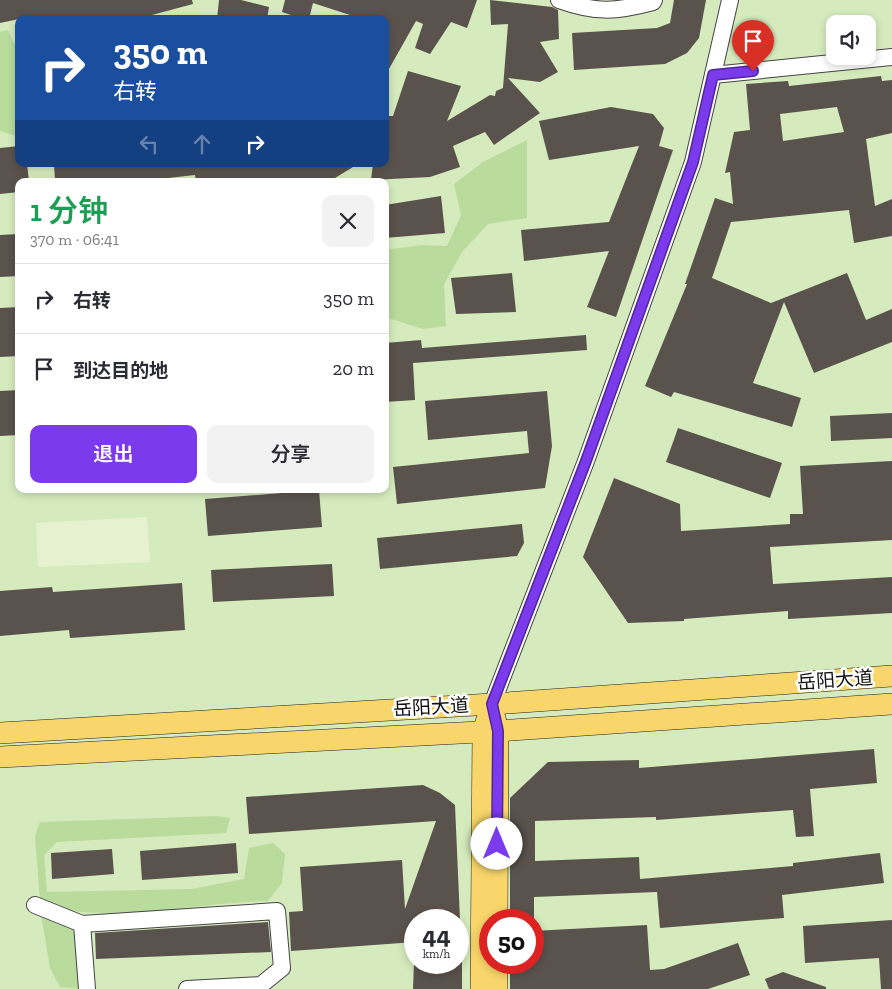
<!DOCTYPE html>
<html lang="zh">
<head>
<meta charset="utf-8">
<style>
  body { margin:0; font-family:"Zilla Slab","Noto Sans SC",serif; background:#f2f2f3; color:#2b2b33; height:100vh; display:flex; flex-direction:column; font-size:19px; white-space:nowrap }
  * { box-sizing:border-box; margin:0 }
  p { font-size:16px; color:#7c7c81 }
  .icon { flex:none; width:28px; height:28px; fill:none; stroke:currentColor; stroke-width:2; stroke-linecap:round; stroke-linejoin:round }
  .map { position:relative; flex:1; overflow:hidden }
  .details { position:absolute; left:15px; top:178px; width:374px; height:315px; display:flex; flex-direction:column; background:#fff; border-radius:10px; box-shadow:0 2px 8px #0003 }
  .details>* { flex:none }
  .guide { position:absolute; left:15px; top:15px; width:374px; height:152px; border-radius:10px; box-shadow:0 2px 8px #0003; background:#1a4fa0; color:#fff; overflow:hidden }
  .controls { position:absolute; left:826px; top:15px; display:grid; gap:10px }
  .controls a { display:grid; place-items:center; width:50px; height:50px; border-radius:10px; background:#fff; box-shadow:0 2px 8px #0003; font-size:25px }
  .speed { position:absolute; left:404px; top:909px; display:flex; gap:10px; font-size:25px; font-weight:700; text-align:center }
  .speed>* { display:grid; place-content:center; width:65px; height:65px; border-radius:50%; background:#fff; box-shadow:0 2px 8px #0003; line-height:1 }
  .speed small { font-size:12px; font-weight:400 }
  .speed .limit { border:8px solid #d22; background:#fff; color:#111 }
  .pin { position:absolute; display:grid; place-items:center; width:42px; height:42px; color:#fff; margin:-51px -21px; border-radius:50% 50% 50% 0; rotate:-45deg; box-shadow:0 0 5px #0007 }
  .pin .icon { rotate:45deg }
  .me { position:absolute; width:55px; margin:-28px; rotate:0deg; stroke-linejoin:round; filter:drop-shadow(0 0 4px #0008) }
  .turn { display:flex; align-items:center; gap:18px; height:105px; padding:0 15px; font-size:22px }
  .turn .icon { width:65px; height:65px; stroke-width:2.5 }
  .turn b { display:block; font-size:35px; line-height:42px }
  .lanes { display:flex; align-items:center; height:48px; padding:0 15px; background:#0003; justify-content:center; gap:25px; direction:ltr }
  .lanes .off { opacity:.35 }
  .round { display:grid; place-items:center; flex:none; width:52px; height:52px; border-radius:10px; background:#f2f2f3 }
  .headline { display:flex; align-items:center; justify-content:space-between; height:85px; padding:0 15px }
  h1 { font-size:30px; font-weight:600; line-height:38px; color:#1e9e55 }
  .primary-button { display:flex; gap:10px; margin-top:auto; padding:10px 15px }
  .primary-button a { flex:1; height:58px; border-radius:10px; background:#7c3aed; color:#fff; font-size:20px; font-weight:600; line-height:58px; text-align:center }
  .primary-button a+a { background:#f2f2f3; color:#2b2b33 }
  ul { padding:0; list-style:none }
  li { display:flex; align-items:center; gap:15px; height:70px; padding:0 15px; border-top:1px solid #e1e1e2 }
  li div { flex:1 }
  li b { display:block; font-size:19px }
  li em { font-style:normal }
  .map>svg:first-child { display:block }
  .green { fill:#d5ebbd; fill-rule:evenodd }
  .forest { fill:#b9dc9c }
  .pitch { fill:#e6f2cf }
  .building { fill:#5a524d; fill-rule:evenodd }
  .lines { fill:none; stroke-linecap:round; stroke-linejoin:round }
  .minor-casing { stroke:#444; stroke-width:18 }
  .major-casing { stroke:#222; stroke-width:22 }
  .minor { stroke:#fff; stroke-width:16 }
  .major { stroke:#f9d66b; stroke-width:21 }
  .route-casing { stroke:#51269a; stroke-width:12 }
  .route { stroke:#7c3aed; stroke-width:9 }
  .labels { text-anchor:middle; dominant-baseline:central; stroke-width:5; stroke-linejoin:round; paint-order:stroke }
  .street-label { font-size:19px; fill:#111; stroke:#fff }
</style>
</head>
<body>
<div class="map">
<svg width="892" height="989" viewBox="0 0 892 989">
  <rect width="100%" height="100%" fill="#fffdf5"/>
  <!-- green -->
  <path class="green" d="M0,0h892v989h-892zM19,19h366v145h-366zM835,24h33v32h-33zM19,181h366v308h-366zM415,920h43v42h-43zM490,920h42v42h-42z"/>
  <!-- forest -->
  <g class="forest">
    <polygon points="8,30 19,54 19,137 0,131 0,32"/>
    <polygon points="527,140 527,218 488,224 462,252 444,284 446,326 423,329 385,317 385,250 421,245 447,246 461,215 454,184 483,162"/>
    <path d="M217,816l13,2 -4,15 -169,9 -13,13 3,37 144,-3 53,-10 5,-31 24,-5 12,11 -3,29 -14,18c-66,2 -131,17 -198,10l10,42v36l-20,-2 -10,-19 -9,-54 -6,-78 5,-14z"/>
  </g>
  <!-- pitch -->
  <polygon class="pitch" points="147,517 150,562 38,567 36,523"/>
  <!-- building -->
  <g class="building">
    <polygon points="0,0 192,0 193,4 137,19 19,19 0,23"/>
    <polygon points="219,0 241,0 269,7 267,19 217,19"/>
    <polygon points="285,0 477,0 467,28 451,22 430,54 415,48 423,24 416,21 385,76 385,19 349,19 350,15 313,3 309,19 303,19 282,12"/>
    <polygon points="490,0 552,7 558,10 559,39 540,42 558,72 540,82 508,78 540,113 494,145 485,132 453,146 460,167 430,177 371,180 373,164 385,164 385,116 393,116 408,71 461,86 447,121 490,95 495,96 496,91 503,88 508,24 491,25"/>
    <polygon points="674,0 706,0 699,38 687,53 665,64 574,70 572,33 657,28 670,23"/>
    <path d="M881,76l1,5 10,-1v53l-26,6 9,67 17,-7v37l-38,7 -5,-33 -118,12 -19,56 59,25 76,-30 19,47 26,-11v33l-78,31 -30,-71 -31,81 48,15 -9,29 -118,-35 -3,5 -26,-11 42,-102h-2l30,-86 18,6 -3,-32 -5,1 9,-41 16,-2 -4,-46 42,-3 1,5zM837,107l7,25 -61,9 -3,-27z"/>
    <polygon points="611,107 653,114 664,128 659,146 673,150 616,317 587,307 609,251 524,261 521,230 609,222 639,146 549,160 539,121"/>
    <polygon points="19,146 19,164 27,164 29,181 19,181 19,192 0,194 0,148"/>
    <polygon points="54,164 358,164 330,181 196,181 195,175 159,179 159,181 55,181"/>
    <polygon points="441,196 445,233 385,238 385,205"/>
    <polygon points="19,234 19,276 0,277 0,235"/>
    <polygon points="512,273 516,312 456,314 451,278"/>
    <polygon points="19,307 19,356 0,357 0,308"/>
    <polygon points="586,335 587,350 413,363 415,400 385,402 385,343 421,340 422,348"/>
    <polygon points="19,390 19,435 0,436 0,391"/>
    <polygon points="547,391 552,446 545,488 397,504 393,467 529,453 527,431 428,440 425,401"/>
    <polygon points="892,413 892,438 831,441 830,416"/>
    <polygon points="678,428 782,463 770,498 666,462"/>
    <polygon points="892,461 892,540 770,547 773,584 892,577 892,613 788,619 788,611 684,619 684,621 628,623 583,557 614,478 680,504 681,531 790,524 790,514 803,514 800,466"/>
    <polygon points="319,490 322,527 208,536 205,499"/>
    <polygon points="522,524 524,543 517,556 380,569 377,538"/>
    <polygon points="332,564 334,596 213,602 211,570"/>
    <polygon points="182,583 185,630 70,638 69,630 0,636 0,591 52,587 53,592"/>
    <polygon points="874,749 877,783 810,789 814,836 796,837 793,810 656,820 656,817 535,821 535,861 639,857 640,879 793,866 793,863 880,853 884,883 782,895 784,918 660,928 657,892 534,897 534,920 510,920 510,798 548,762 639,760 639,768"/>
    <polygon points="423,785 440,793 455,805 460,920 415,920 415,942 291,951 289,912 303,911 300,867 402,860 405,909 436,821 249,834 246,797"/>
    <polygon points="236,843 238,873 142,880 140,851"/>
    <polygon points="112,849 114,874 52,879 51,853"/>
    <polygon points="892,920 892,989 881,989 879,958 805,963 803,926"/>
    <polygon points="268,922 271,952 96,959 95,933"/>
    <polygon points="647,925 650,970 664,969 738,943 750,975 708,989 510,989 510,962 532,962 532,931"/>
    <polygon points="414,962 462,962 462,989 413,989"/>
    <polygon points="783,972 826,987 826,989 769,989 765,979"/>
  </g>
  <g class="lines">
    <!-- minor casing -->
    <g class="minor-casing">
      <g id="minor">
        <path d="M559,0c36,13 57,12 94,2l1,-2"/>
        <polyline points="713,75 892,57"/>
        <polyline points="492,704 586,461 693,162 730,0"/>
        <polyline points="35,905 82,924 277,911 282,968 261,985 187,989"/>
        <polyline points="82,924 87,989"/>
      </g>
    </g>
    <!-- major casing -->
    <g class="major-casing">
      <g id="major">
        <polyline points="495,718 498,731 497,920"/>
        <polyline points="0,733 492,704 892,676"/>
        <polyline points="0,757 498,731 892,704"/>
        <polyline points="481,989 483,732 487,719"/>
        <polyline points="497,989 497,962"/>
      </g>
    </g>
    <!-- minor -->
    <use href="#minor" class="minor"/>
    <!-- major -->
    <use href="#major" class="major"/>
  </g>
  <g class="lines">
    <!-- route casing -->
    <g class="route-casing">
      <polyline id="route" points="497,844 498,731 492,704 586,461 693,162 713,75 753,71"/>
    </g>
    <!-- route -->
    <use href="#route" class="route"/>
  </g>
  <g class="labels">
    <!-- street labels -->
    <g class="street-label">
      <text transform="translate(835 680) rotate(-4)">岳阳大道</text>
      <text transform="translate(431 707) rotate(-3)">岳阳大道</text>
    </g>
  </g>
</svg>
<div class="controls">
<a><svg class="icon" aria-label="sound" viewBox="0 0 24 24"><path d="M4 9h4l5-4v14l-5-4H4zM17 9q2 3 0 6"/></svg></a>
</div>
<div class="speed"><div>44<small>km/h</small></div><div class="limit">50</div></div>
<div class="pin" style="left:753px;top:71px;background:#d93025"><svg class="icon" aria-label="arrive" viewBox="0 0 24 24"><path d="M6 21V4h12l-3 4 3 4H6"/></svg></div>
<svg class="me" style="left:497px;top:844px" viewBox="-20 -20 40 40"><circle r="19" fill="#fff"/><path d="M0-13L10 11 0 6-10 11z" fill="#7c3aed"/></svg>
<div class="guide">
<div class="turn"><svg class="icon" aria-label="right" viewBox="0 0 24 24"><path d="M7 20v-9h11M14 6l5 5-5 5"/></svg><div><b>350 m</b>右转</div></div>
<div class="lanes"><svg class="icon off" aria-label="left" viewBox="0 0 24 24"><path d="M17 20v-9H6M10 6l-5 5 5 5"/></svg><svg class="icon off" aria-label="ahead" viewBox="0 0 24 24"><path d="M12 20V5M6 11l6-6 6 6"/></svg><svg class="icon" aria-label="right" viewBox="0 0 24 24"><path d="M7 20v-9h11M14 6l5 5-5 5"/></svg></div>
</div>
<section class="details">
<div class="headline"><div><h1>1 分钟</h1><p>370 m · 06:41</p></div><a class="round"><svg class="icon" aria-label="close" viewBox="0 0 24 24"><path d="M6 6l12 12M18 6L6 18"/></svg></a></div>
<ul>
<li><svg class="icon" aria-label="right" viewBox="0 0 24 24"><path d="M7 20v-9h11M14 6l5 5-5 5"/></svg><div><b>右转</b></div><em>350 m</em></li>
<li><svg class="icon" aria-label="arrive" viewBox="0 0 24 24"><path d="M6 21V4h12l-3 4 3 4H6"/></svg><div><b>到达目的地</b></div><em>20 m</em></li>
</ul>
<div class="primary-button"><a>退出</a><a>分享</a></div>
</section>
</div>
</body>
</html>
